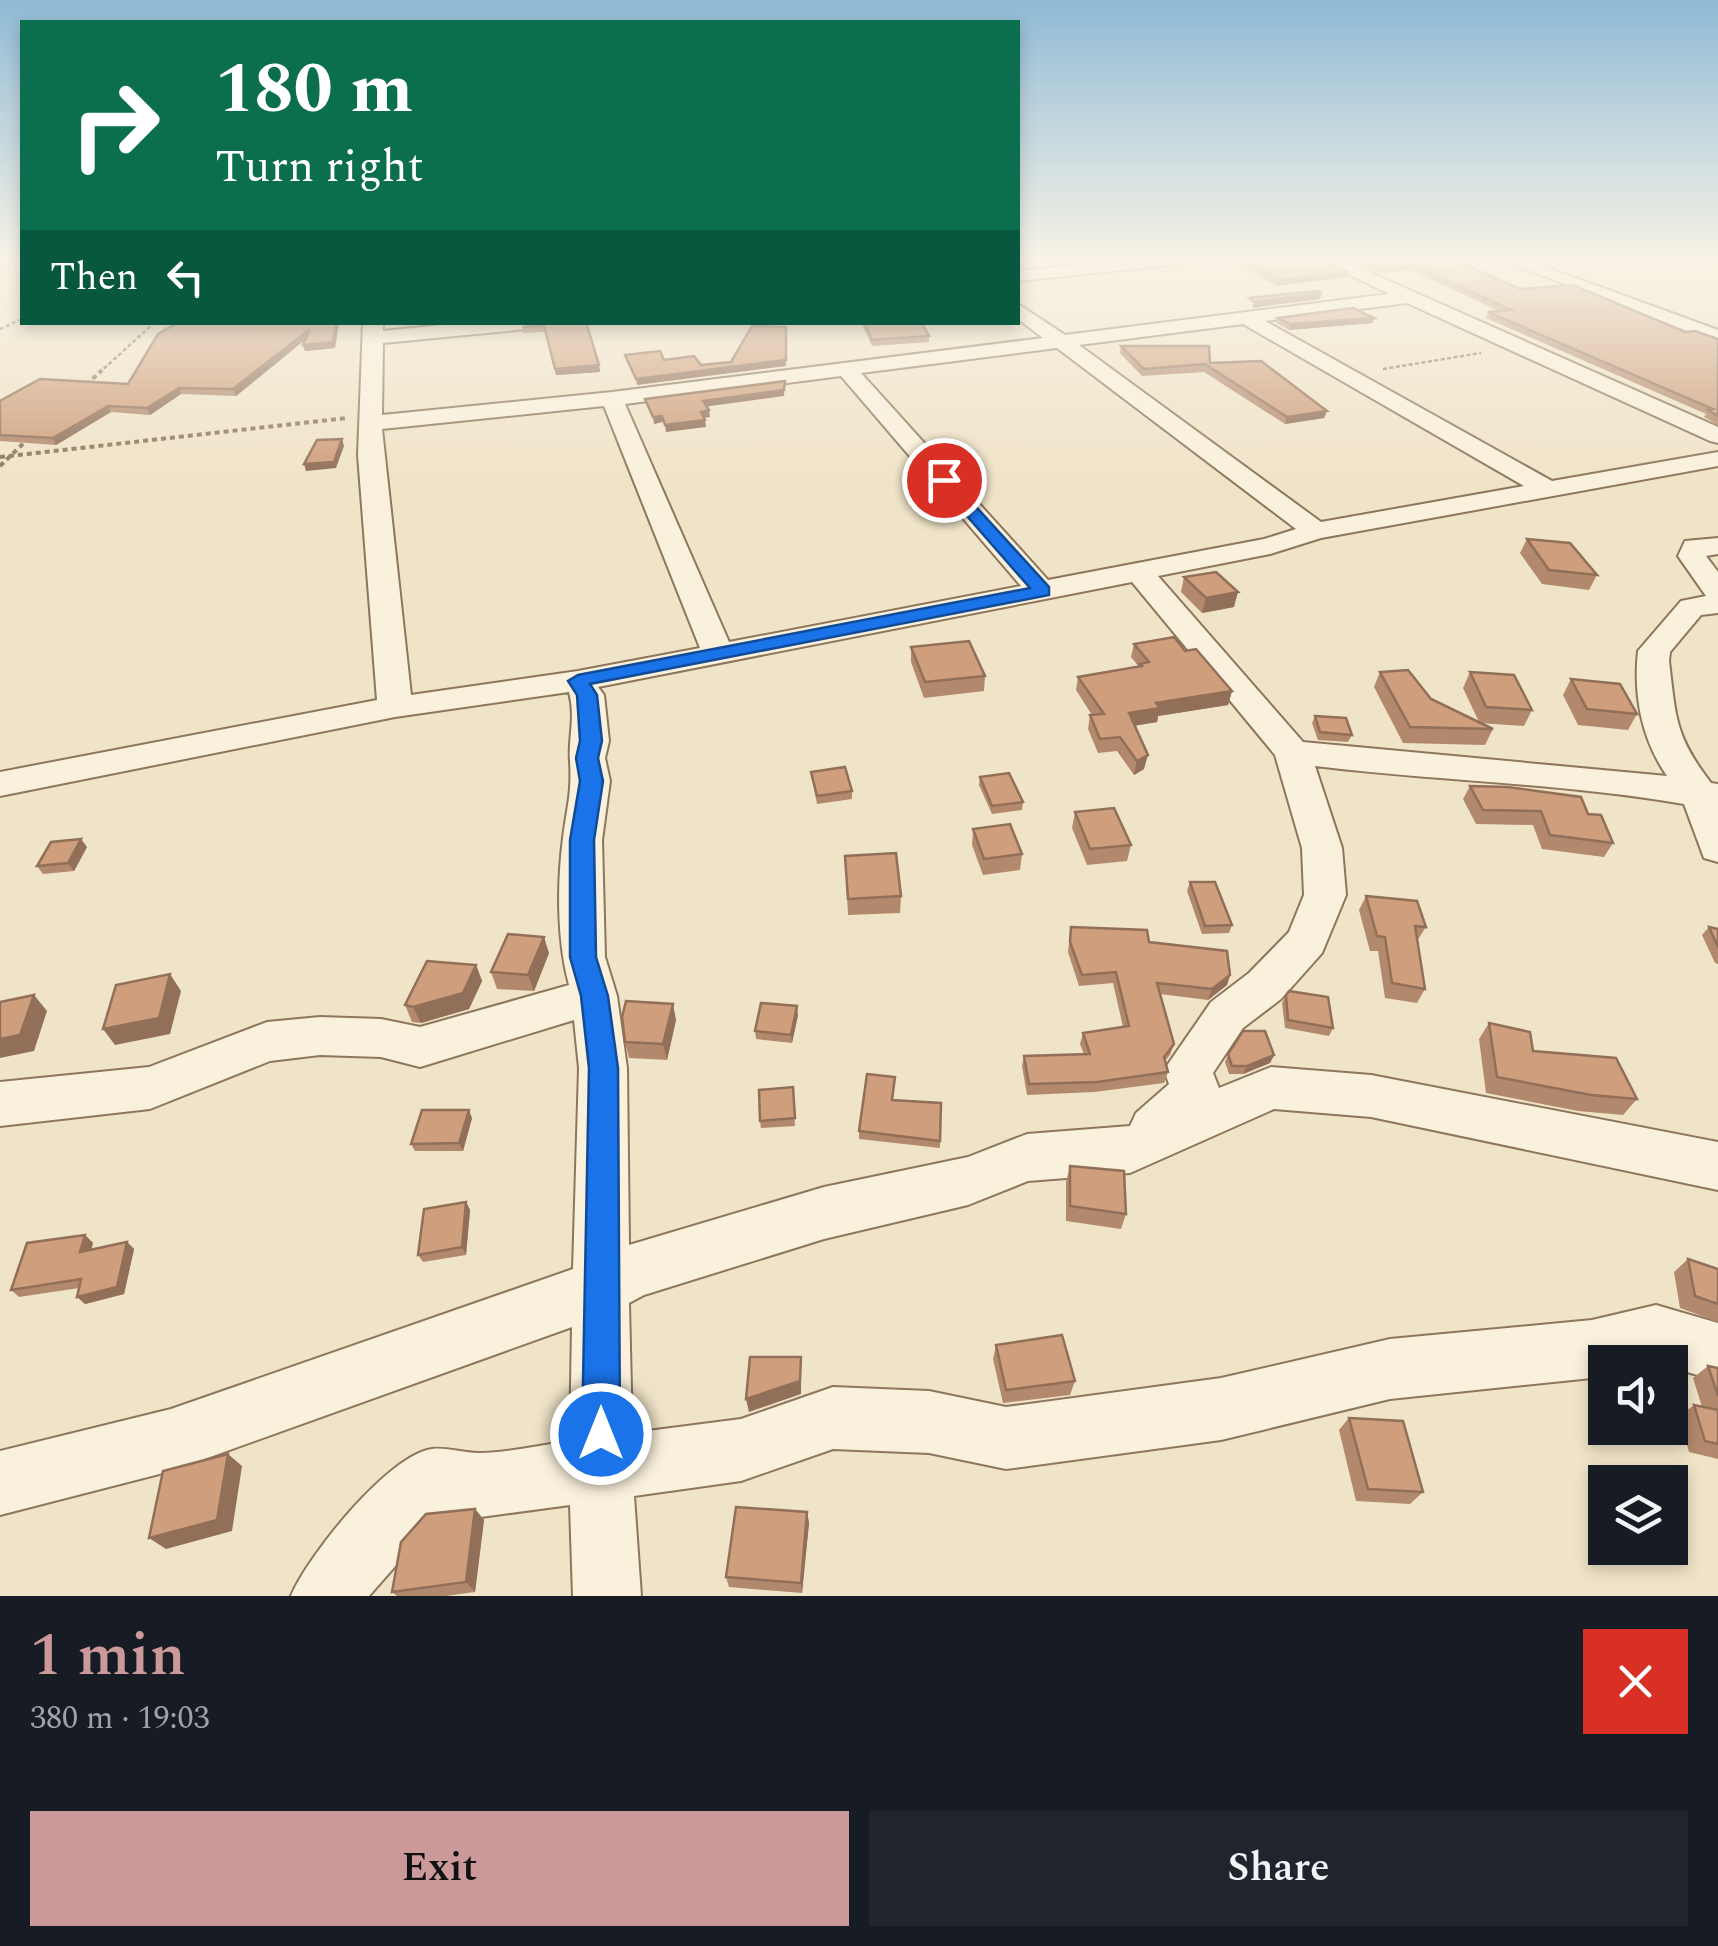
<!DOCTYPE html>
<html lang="en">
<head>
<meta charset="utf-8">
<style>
  body { margin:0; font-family:Spectral,serif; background:#20242c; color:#f1f3f6; height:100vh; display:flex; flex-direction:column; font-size:38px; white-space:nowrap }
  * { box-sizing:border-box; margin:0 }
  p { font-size:32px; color:#9ea1a6 }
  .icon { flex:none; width:55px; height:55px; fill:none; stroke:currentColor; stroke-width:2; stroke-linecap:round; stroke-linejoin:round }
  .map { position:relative; height:1596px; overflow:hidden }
  .sheet { display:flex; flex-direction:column; background:#171b24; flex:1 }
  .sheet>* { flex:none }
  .top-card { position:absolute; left:20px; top:20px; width:1000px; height:305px; border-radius:0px; box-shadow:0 5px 15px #0003; background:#0b6e4f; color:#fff; overflow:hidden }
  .buttons { position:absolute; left:1588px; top:1345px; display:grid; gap:20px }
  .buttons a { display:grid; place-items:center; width:100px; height:100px; border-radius:0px; background:#171b24; box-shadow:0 5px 15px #0003; font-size:50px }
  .pin { position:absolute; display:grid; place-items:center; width:85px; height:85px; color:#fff; margin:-42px; border:5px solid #fff; border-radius:50%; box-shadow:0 2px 10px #0007 }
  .me { position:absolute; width:110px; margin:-55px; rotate:0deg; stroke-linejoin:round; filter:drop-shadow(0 0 8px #0008) }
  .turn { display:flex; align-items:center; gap:35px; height:210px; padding:0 30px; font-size:45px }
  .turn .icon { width:130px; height:130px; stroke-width:2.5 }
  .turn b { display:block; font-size:70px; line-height:85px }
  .then { display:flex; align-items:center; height:95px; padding:0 30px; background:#0003; gap:20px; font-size:38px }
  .round { display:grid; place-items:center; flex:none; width:105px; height:105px; border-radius:0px; background:#20242c }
  .headline { display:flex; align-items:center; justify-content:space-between; height:170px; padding:0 30px }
  h1 { font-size:60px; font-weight:600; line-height:75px; color:#cc999b }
  .button { display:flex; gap:20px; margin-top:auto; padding:20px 30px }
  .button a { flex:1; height:115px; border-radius:0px; background:#cc999b; color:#111; font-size:40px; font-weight:600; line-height:115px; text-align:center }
  .button a+a { background:#20242c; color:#f1f3f6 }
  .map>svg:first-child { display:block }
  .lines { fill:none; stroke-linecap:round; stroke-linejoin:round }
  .minor-casing { stroke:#8d765c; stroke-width:4 }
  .path-far1 { stroke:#8d765c; stroke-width:2.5; stroke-dasharray:4 2.5; stroke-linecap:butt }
  .path { stroke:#8d765c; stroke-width:4; stroke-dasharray:5 4; stroke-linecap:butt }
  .minor { fill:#faf1dc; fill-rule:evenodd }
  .wall { fill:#b2896c }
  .shaded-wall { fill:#916f58 }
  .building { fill:#cf9f7d; stroke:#916f58; stroke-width:2.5 }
  .route { fill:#1a73e8; stroke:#114b97; stroke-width:2.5 }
</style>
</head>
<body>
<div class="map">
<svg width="1718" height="1596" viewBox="0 0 1718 1596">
  <rect width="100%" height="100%" fill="#f0e4c8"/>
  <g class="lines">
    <!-- minor casing -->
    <g class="minor-casing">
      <g id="minor">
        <polygon points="1152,257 1208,257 1200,262 1018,281 1018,271"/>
        <path d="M1313,257h22l383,170v16l-8,-2 -303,-138 -142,18 287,160 166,-29v14l-397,72 -51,16 -112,22 145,166 364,34c-25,-36 -34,-80 -29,-125l43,-50 25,-5 -28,-40 7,-15 33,-3v16l-12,2 12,16v41l-17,2 -31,37 -1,9c7,58 6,75 42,122l7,1v78l-14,-4 -20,-54c-122,-21 -247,-23 -369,-38l27,82 4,47 -24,58 -41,46 -38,29 -30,45 6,15 52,-21 100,8 347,67v48l-347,-73 -97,-8 -144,64 -102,8 -60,24 -144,34 -180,56 -15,8 3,130 109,-14 92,-32 96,4 77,16 215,-29 169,-39 202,-19 64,-15 62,18v58l-48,-14v-5h-65v13l-13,3 -202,21 -169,41 -215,29 -77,-16 -96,-4 -92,32 -107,15 7,100h-68l-3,-91 -89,12 -40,-3 -72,82h-78c16,-39 97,-141 141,-147 15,-2 31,4 46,4 30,0 62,-8 92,-12l2,-114 -401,144 -171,44v-64l171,-42 402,-140 6,-201 -5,-48 -154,47 -39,-10 -61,-2 -50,6 -120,48 -150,17v-44l149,-15 118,-45 53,-5 61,2 39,8 149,-42c-12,-44 -12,-101 -6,-147 4,-32 9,-44 7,-77 -2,-23 6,-43 -1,-69l-174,25 -395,79v-24l377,-72 -19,-245 5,-133h20v9l89,-9h74l-9,6 -154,15 -1,72 230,-23 431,-54 -25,-19v-15l47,31 324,-41zM1243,324l281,162 -203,36 -242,-177zM1057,348l239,181 -32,10 -216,41 -187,-207zM841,376l180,210 -292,56 -104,-238zM604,406l96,242 -122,23 -167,24 -29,-266zM1132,582l143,173 27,93 2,47 -15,37 -40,41 -38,29 -47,68 5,14 -33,29 -6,13 -103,8 -59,23 -144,30 -195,58 -2,-177 -10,-72 -12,-39 -3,-117 8,-59 -5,-23 4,-17 -5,-46 -6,-8z"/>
        <polygon points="1495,257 1518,257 1718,330 1718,343"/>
      </g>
    </g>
    <!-- path-far1 -->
    <g class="path-far1">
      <polyline points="0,267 22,265"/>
      <polyline points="0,329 22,319"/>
      <polyline points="1383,369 1481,353"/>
      <polyline points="99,373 155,322"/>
    </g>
    <!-- path -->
    <g class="path">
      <polyline points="86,385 102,370"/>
      <polyline points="0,457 347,418"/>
      <polyline points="0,466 27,440"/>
    </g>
    <!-- minor -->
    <use href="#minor" class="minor"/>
  </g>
  <!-- wall -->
  <g class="wall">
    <polygon points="1226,257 1317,257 1346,277 1276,286"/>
    <polygon points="1344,257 1448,257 1520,289 1718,339 1718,425 1704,417 1706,414 1486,318 1488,312 1499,311 1410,270 1380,273"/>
    <polygon points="1278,318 1374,318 1372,323 1289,330 1277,323"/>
    <polygon points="179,322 339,322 335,348 305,351 303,345 305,340 236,396 181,394 150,415 111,412 56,445 0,441 0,401 128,384"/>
    <polygon points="542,322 599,365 600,372 556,375 545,332 523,333 522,327 538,325"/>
    <polygon points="861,322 921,322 929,336 929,342 872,346"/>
    <polygon points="1121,346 1210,363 1327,411 1324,418 1285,424 1204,372 1142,376 1120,353"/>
    <polygon points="1527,539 1597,575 1589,590 1542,584 1520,553"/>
    <polygon points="1184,577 1234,607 1202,613 1181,592"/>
    <polygon points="1134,644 1185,651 1232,691 1228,705 1158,716 1157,722 1134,726 1144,769 1134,775 1117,751 1098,753 1088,729 1090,715 1092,715 1076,690 1078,677 1139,667 1131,657"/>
    <polygon points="911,647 985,676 984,691 924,698 911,662"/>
    <polygon points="1380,672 1431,699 1479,722 1463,688 1470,672 1532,710 1524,726 1479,723 1493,729 1485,745 1403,743 1374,687"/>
    <polygon points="1571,679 1637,714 1628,730 1578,725 1563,695"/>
    <polygon points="1315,716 1352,735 1348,742 1318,740 1312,723"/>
    <polygon points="811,772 852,791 852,799 817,804"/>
    <polygon points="980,777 1023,802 1022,810 992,814 979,785"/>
    <polygon points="1470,786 1588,814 1613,843 1604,857 1542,849 1533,825 1476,824 1463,799"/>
    <polygon points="1075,812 1131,845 1127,861 1087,865 1072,828"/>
    <polygon points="973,829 1022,854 1020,870 983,875 972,845"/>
    <polygon points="87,847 74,871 43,874 37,866"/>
    <polygon points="845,856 901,896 900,913 848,915"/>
    <polygon points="1190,882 1232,925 1229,933 1202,934 1187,891"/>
    <polygon points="1366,896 1426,927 1417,941 1425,989 1417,1003 1385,998 1378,951 1370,951 1359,910"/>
    <polygon points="1071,927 1149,942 1230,975 1227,985 1208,1000 1160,994 1174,1044 1170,1055 1165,1061 1168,1072 1164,1083 1094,1092 1027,1095 1022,1066 1024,1056 1084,1054 1080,1044 1083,1033 1123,1027 1113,983 1079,986 1068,952"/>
    <polygon points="1709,927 1718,929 1718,964 1715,963 1702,935"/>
    <polygon points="549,953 534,991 497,989 491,972"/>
    <polygon points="476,965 482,981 469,1009 421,1023 412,1022 405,1005"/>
    <polygon points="1286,995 1333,1028 1329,1036 1285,1028 1282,1003"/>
    <polygon points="798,1015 792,1043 756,1039 755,1031"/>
    <polygon points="676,1020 667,1060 629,1058 625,1042"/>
    <polygon points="1489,1023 1533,1051 1637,1099 1623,1115 1578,1111 1486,1093 1479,1039"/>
    <polygon points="1228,1054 1274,1055 1270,1063 1243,1074 1229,1074 1225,1062"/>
    <polygon points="793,1087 795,1126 761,1128 760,1121"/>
    <polygon points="893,1101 940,1141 940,1148 859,1139 859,1131"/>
    <polygon points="472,1118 463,1151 415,1151 411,1144"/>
    <polygon points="1070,1166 1126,1214 1121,1229 1066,1221 1066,1182"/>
    <polygon points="466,1202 470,1210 466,1255 423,1262 418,1255"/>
    <polygon points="85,1235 93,1243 91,1250 127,1242 134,1249 124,1294 85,1304 79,1288 19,1297 11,1290"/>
    <polygon points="1688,1259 1718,1269 1718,1322 1680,1308 1674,1272"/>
    <polygon points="996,1345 1075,1381 1070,1395 1003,1403 993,1359"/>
    <polygon points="1708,1366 1718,1368 1718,1459 1689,1452 1679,1416 1694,1405 1702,1407 1693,1378"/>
    <polygon points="1349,1418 1423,1492 1410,1504 1356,1501 1339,1430"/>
    <polygon points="475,1509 484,1520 475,1592 446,1596 397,1596 392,1592"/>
    <polygon points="807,1512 809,1523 802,1593 729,1587 726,1577"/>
  </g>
  <!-- shaded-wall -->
  <g class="shaded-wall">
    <polygon points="1411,264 1410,270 1380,273 1382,268"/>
    <polygon points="1348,272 1346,277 1276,286 1278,280"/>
    <polygon points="1322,293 1320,299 1252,308 1254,302"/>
    <polygon points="1374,318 1372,323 1289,330 1290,324"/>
    <polygon points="336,322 339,322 335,348 305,351 303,345"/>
    <polygon points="786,327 786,366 637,385 636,379 786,360"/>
    <polygon points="310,329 312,334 236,396 233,389"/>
    <polygon points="599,365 600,372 556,375 555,369"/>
    <polygon points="785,381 784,396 703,407 703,401"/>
    <polygon points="179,388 181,394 150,415 147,408"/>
    <polygon points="108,406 111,412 56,445 53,438"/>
    <polygon points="709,410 710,417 702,418 701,412"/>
    <polygon points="1327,411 1324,418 1285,424 1287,417"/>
    <polygon points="662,416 663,422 654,424 653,417"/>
    <polygon points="705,420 706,427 666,432 665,425"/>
    <polygon points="342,439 344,446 336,468 306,471 304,464"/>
    <polygon points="1238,592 1234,607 1202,613 1206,598"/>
    <polygon points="1232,691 1228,705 1158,716 1157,722 1126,727 1129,713 1156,703"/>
    <polygon points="1148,755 1144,769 1134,775 1137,761"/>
    <polygon points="81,839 87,847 74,871 68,863"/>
    <polygon points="544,937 549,953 534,991 528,975"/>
    <polygon points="476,965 482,981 469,1009 421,1023 413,1007"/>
    <polygon points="170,974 181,991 170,1034 115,1045 103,1029"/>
    <polygon points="1230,975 1227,985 1208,1000 1212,989"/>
    <polygon points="34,995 47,1011 34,1051 0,1058 0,1039"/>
    <polygon points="673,1004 676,1020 667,1060 663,1044"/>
    <polygon points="797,1006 798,1015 792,1043 791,1035"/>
    <polygon points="1274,1055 1270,1063 1243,1074 1247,1066"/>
    <polygon points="469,1110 472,1118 463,1151 459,1143"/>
    <polygon points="466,1202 470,1210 466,1255 462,1247"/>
    <polygon points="85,1235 93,1243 88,1260 80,1252"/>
    <polygon points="127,1242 134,1249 124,1294 85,1304 77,1297"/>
    <polygon points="801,1357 801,1394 749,1412 746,1399"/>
    <polygon points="228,1454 242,1466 232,1531 166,1549 149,1538"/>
    <polygon points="475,1509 484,1520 475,1592 466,1582"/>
    <polygon points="807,1512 809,1523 802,1593 801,1583"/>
  </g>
  <!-- building -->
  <g class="building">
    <polygon points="1237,257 1317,257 1348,272 1278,280"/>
    <polygon points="1358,257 1448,257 1520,289 1573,285 1685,332 1695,331 1718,339 1718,416 1708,410 1713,409 1488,312 1511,310 1411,264 1382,268"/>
    <polygon points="1316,291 1322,293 1254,302 1249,298"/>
    <polygon points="1353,308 1374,318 1290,324 1278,318"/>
    <polygon points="179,322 336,322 333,342 303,345 310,329 233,389 179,388 147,408 108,406 53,438 0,435 0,401 40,379 128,384 158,334"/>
    <polygon points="542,322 586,322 599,365 555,369 544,326 522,327 538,325"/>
    <polygon points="864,322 921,322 929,336 872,340"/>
    <polygon points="752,326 786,327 786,360 636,379 625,355 660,351 664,360 694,356 701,365 731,362"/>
    <polygon points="1121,346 1209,346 1210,363 1261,361 1327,411 1287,417 1205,364 1144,369"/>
    <polygon points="785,381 784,390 703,401 709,410 701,412 705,420 665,425 662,416 653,417 645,399"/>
    <polygon points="342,439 334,462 304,464 317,440"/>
    <polygon points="1527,539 1570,543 1597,575 1549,570"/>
    <polygon points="1216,572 1238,592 1206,598 1184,577"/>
    <polygon points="1174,637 1185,651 1196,649 1232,691 1156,703 1160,708 1129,713 1148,755 1137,761 1120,737 1100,739 1090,715 1104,714 1078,677 1142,666 1140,664 1149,662 1134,644"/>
    <polygon points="969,641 985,676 925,682 911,647"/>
    <polygon points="1408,670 1431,699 1493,729 1410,727 1380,672"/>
    <polygon points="1470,672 1514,675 1532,710 1486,707"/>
    <polygon points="1571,679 1620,684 1637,714 1587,709"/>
    <polygon points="1315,716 1346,718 1352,735 1320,732"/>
    <polygon points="845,767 852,791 817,796 811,772"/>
    <polygon points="1009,773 1023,802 992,806 980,777"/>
    <polygon points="1470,786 1508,787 1581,797 1588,814 1601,815 1613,843 1550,835 1541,811 1483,810"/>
    <polygon points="1114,808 1131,845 1090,849 1075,812"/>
    <polygon points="1010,824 1022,854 984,859 973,829"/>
    <polygon points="81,839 68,863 37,866 51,842"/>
    <polygon points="896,853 901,896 848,899 845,856"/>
    <polygon points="1190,882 1215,882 1232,925 1205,926"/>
    <polygon points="1366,896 1417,901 1426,927 1415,926 1425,989 1392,983 1385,937 1377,936"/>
    <polygon points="1071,927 1147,930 1149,942 1227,951 1230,975 1212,989 1157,983 1174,1044 1164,1057 1168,1072 1097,1082 1029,1084 1024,1056 1090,1054 1083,1033 1129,1026 1116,972 1082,975 1070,942"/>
    <polygon points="1709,927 1718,929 1718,947"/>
    <polygon points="508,934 544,937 528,975 491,972"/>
    <polygon points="427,961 476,965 463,993 413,1007 405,1005"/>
    <polygon points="170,974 159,1018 103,1029 116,985"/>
    <polygon points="1289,991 1328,997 1333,1028 1288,1020 1286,995"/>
    <polygon points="34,995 20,1035 0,1039 0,1002"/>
    <polygon points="626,1001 673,1004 663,1044 625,1042 622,1017"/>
    <polygon points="761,1003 797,1006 791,1035 755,1031"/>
    <polygon points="1489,1023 1530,1032 1533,1051 1616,1058 1637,1099 1591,1095 1497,1077"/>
    <polygon points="1243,1031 1265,1031 1274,1055 1247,1066 1232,1066 1228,1054"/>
    <polygon points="867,1074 895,1077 892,1100 941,1103 940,1141 859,1131"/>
    <polygon points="793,1087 795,1118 760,1121 759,1090"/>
    <polygon points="422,1110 469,1110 459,1143 411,1144"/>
    <polygon points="1070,1166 1124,1171 1126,1214 1070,1206"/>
    <polygon points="466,1202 462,1247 418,1255 424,1209"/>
    <polygon points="85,1235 80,1252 127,1242 117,1287 77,1297 81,1279 11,1290 27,1243"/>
    <polygon points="1688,1259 1718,1269 1718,1304 1695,1296"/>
    <polygon points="1062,1335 1075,1381 1006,1390 996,1345"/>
    <polygon points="750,1357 801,1357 800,1381 746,1399"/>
    <polygon points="1708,1366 1718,1368 1718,1396"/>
    <polygon points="1694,1405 1718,1410 1718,1444 1705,1441"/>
    <polygon points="1349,1418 1403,1421 1423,1492 1368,1489"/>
    <polygon points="228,1454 217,1520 149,1538 163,1471"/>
    <polygon points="736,1507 807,1512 801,1583 726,1577"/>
    <polygon points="475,1509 466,1582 392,1592 401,1542 426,1514"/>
  </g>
  <!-- sky -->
  <linearGradient id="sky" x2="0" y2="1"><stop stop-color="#8fbad6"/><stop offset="0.54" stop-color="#f8f3e6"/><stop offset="1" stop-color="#f8f3e6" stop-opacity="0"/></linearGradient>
  <rect width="1718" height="480" fill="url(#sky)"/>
  <!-- route -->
  <polygon class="route" points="944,476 949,477 1049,587 1049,595 590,684 597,695 602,741 598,758 603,781 594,840 596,957 608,996 618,1068 620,1434 614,1447 601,1453 587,1447 582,1434 589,1068 581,996 570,957 570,840 580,781 576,758 580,741 577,695 568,681 578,675 1030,588 939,484 936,480"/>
</svg>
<div class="buttons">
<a><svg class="icon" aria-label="sound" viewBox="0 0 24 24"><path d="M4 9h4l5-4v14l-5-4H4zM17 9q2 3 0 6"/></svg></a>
<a><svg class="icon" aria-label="layers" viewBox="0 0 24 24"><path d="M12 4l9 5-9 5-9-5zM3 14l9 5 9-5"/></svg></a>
</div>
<div class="pin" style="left:944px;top:480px;background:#d93025"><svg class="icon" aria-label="arrive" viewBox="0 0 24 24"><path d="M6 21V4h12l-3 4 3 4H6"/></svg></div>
<svg class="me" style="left:601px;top:1434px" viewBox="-20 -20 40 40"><circle r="17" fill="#1a73e8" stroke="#fff" stroke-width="3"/><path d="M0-11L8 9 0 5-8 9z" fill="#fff"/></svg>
<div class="top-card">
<div class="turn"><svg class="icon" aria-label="right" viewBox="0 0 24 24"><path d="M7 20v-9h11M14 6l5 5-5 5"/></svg><div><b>180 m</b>Turn right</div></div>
<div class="then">Then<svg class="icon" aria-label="left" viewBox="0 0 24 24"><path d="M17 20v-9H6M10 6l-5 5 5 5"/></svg></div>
</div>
</div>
<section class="sheet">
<div class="headline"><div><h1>1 min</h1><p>380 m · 19:03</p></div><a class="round" style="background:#d93025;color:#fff"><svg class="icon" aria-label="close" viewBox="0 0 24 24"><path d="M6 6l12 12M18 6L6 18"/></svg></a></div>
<div class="button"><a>Exit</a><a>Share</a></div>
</section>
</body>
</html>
